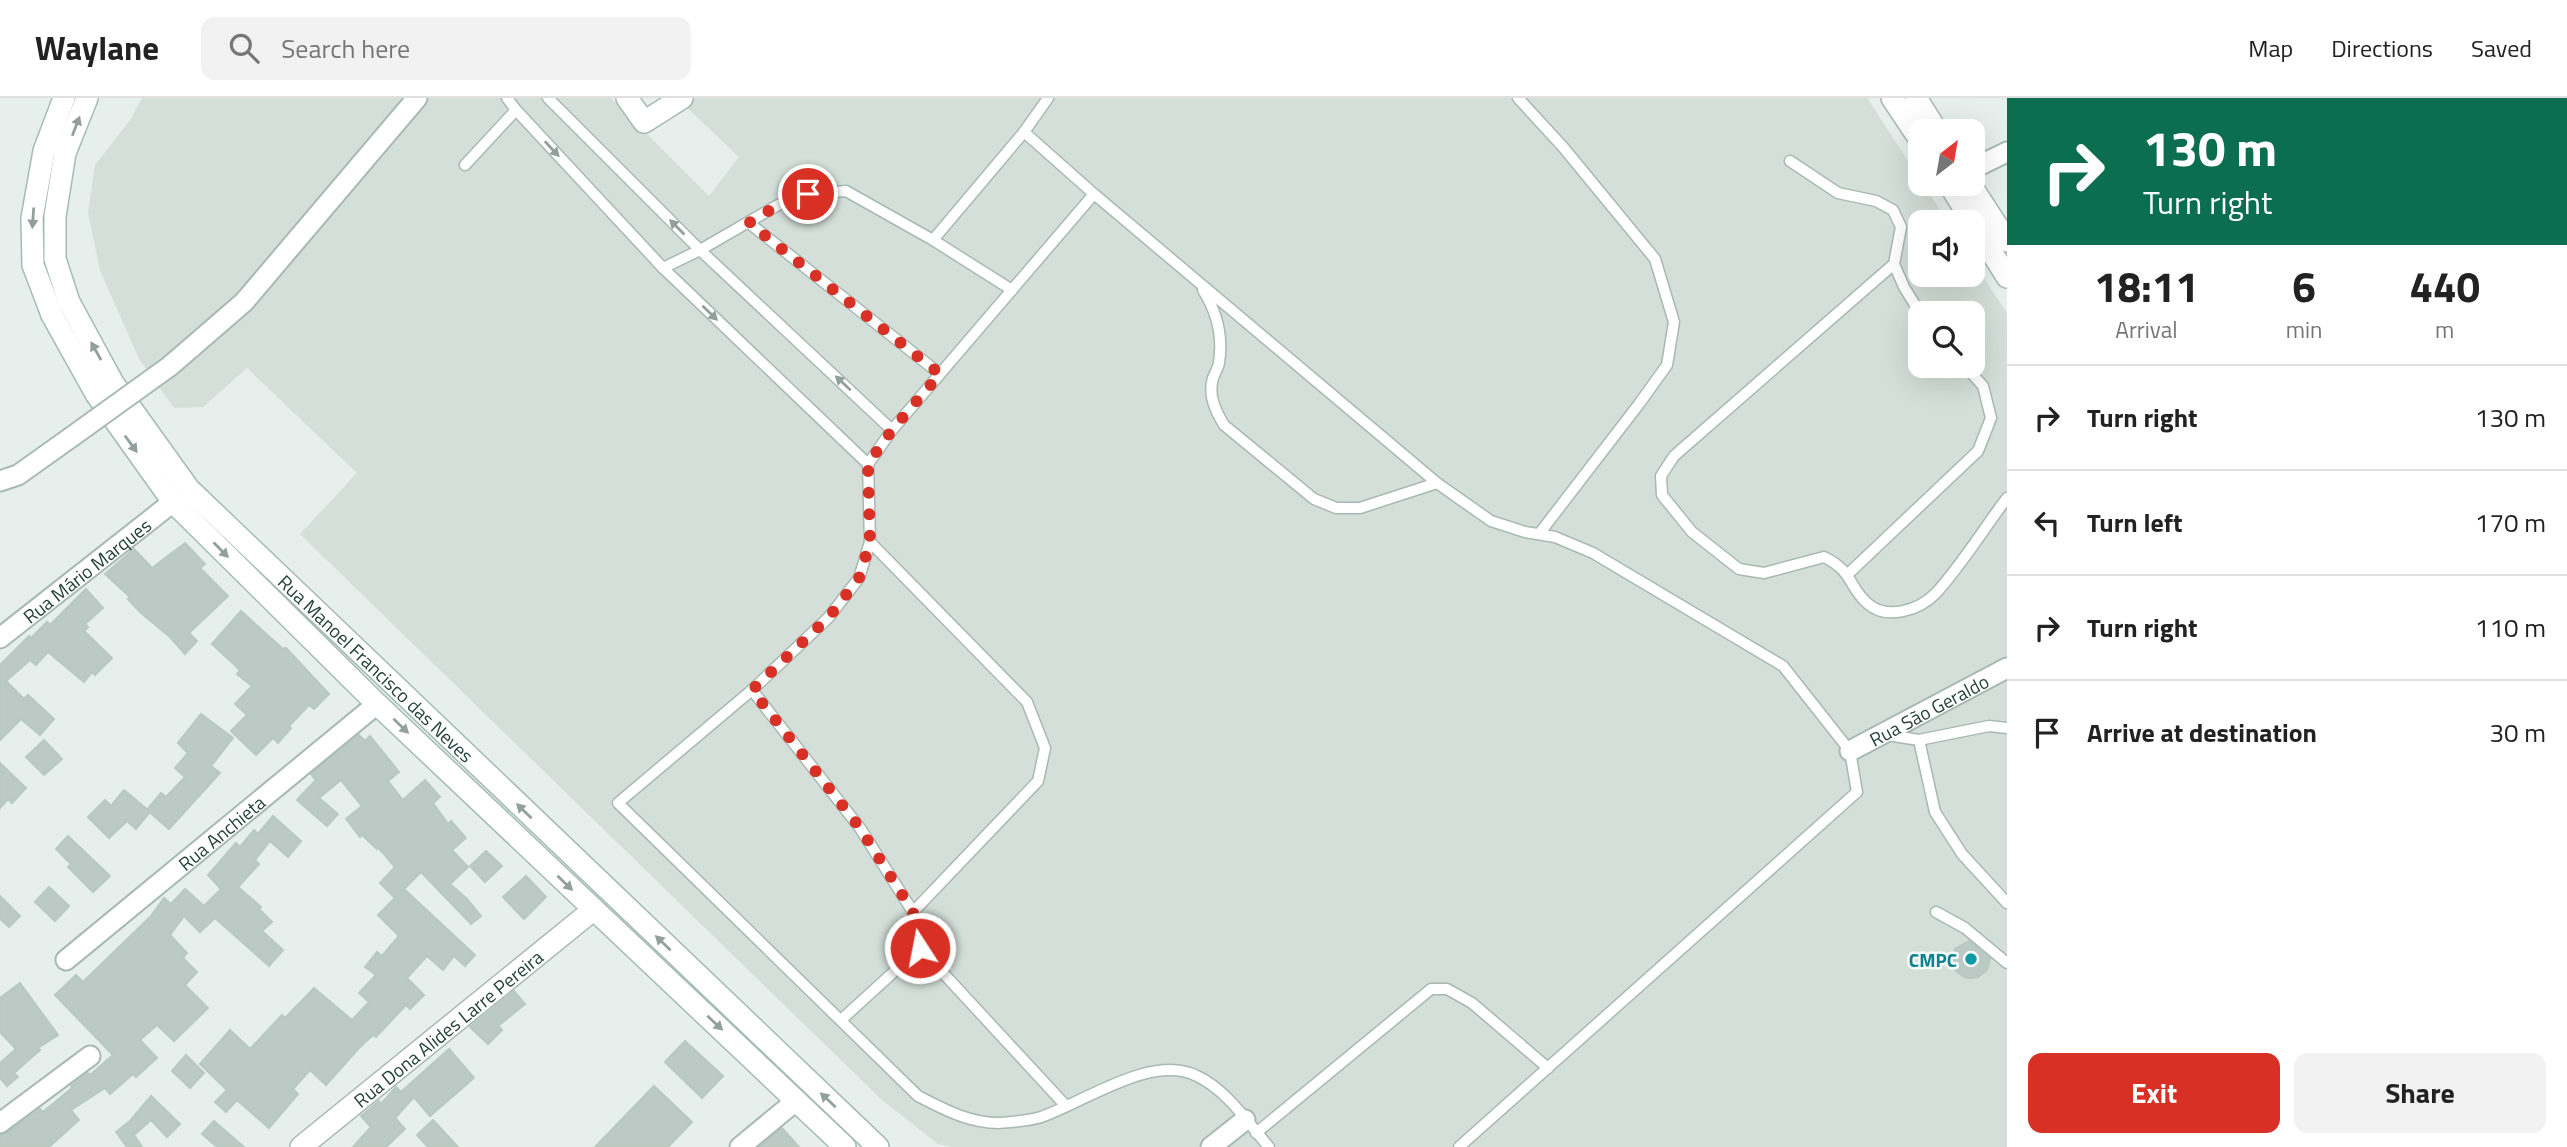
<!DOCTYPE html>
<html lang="en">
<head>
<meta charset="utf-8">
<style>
  body { margin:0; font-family:"Titillium Web",sans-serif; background:#f2f2f2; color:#222; height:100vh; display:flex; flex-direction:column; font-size:26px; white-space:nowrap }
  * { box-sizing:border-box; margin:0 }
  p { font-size:23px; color:#767676 }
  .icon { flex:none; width:38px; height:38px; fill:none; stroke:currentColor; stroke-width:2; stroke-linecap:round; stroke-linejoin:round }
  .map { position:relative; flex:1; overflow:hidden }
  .panel { display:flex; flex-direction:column; background:#fff; width:560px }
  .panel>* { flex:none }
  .banner { background:#0b6e4f; color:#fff; overflow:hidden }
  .needle { width:46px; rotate:31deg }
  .buttons { position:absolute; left:1908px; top:21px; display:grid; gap:14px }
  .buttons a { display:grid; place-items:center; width:77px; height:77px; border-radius:14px; background:#fff; box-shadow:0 7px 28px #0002; font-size:35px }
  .pin { position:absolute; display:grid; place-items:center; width:60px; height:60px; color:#fff; margin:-30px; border:4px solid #fff; border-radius:50%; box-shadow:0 2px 7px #0007 }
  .me { position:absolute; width:77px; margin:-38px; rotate:349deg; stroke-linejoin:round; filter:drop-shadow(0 0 5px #0008) }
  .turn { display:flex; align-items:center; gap:24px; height:147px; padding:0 21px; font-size:32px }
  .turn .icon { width:91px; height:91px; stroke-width:2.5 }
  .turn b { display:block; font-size:49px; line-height:60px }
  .eta { display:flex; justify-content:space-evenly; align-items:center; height:119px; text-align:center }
  .eta b { font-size:42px; font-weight:700; line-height:49px }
  .action { display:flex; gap:14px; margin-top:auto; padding:14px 21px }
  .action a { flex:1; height:80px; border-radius:14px; background:#d93025; color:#fff; font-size:28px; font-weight:700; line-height:80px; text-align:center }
  .action a+a { background:#f2f2f2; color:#222 }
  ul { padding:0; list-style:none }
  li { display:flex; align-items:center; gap:21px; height:105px; padding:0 21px; border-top:2px solid #e0e0e0 }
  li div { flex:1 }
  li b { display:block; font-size:26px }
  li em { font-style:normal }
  header { display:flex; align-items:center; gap:42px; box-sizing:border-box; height:98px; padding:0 35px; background:#fff; border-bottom:2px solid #e0e0e0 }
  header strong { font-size:33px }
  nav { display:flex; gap:38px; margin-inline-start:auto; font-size:24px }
  .search { width:490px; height:63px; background:#f2f2f2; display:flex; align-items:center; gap:18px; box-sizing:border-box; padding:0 24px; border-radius:14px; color:#767676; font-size:26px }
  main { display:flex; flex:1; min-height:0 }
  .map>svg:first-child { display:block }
  .built { fill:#d4dfda; fill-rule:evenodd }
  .building { fill:#bbcac4; stroke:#b8c9c2; stroke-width:2 }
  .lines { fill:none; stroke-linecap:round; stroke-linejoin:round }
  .service-casing { stroke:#a8b8b2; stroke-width:13 }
  .minor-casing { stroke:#a8b8b2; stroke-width:23 }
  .tertiary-casing { stroke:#a8b8b2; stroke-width:24 }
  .secondary-casing { stroke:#a4bbb3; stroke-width:24 }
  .service { stroke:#fff; stroke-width:10 }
  .minor { stroke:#fff; stroke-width:19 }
  .tertiary { stroke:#fff; stroke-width:21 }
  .secondary { stroke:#fff; stroke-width:21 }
  .minor-bridge-casing { stroke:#a8b8b2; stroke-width:23; stroke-linecap:butt }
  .minor-bridge { stroke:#fff; stroke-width:19 }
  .oneway { fill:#92a09c }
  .route { stroke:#d93025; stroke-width:12; stroke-dasharray:0 21.6 }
  .culture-dot { fill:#0f9aa8; stroke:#f7fbf9; stroke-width:2.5 }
  .labels { text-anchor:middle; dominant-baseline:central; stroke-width:5; stroke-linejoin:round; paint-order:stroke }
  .street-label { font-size:19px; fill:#24423a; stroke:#f7fbf9 }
  .culture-label { font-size:19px; font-weight:bold; fill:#0d838f; stroke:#f7fbf9; text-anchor:end }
</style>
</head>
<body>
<header>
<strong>Waylane</strong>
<div class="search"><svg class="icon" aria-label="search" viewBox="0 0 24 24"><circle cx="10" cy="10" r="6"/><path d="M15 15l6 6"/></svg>Search here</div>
<nav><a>Map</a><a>Directions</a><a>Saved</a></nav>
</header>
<main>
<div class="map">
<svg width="2007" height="1049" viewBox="0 0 2007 1049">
  <rect width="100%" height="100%" fill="#e6efeb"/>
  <!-- built -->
  <path class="built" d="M142,0h469l98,98 30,-39 -59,-56 5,-3h1182l53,81v5h3l25,38h-28v53h52v-15l35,53v834h-1055l-14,-3 -56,-44 -582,-566 57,-61 -110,-105 -44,39 -29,1 -35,-49 -39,-89 -12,-57 7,-48 36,-46zM1920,215h52v53h-52z"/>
  <!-- building -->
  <g class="building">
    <polygon points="185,445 205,466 200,470 228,498 189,535 197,543 185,556 170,539 140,514 128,501 130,499 105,476 134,451 152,470"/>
    <polygon points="86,491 103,510 85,526 88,529 84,533 112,560 95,577 92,574 84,584 48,554 36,567 30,562 6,583 24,601 28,597 54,621 40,637 21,621 0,642 0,567 29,538 31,540 47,524 50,527"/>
    <polygon points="241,513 283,551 286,550 329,596 314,611 309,607 289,628 291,630 278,645 273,640 256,657 231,633 247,617 235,606 252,588 237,576 240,572 212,546"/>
    <polygon points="201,616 233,640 211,668 220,675 169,731 147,712 161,695 166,699 185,679 175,670 188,655 178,645"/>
    <polygon points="359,637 365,643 370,638 399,674 388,683 403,702 425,682 440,699 433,705 448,726 451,723 466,740 452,752 468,769 450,786 467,801 481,818 471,826 421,774 404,791 475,857 465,868 454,858 443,872 427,858 407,880 424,897 410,911 406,907 376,939 373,937 359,950 326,987 310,972 293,991 298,996 269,1030 237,1002 226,1014 215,1004 227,992 200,966 230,932 250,951 282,917 285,920 314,890 352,922 369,904 359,895 376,877 365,869 377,854 382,858 399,838 378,817 395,800 380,785 395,769 378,749 377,751 362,737 360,739 346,721 362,708 341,682 319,700 338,716 327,728 297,702 316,682 311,676"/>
    <polygon points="44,642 62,661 44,677 26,659"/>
    <polygon points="0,665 26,690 12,705 8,701 0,710"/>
    <polygon points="124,692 150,714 136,731 127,723 109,740 88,719 105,702 111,708"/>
    <polygon points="273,718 301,743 288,759 270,743 255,762 259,766 238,789 261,809 259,811 272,824 262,833 283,852 269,868 215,820 200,834 184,818 170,837 187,855 183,860 197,874 185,887 208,910 174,943 157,927 140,942 157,960 136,979 133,976 110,996 105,990 71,1012 79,1022 49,1049 0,1049 0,1037 7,1035 40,1011 43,1014 72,990 71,988 88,975 90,977 113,957 55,897 76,877 83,884 151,818 164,800 171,806 185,791 204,808 221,791 208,777 236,745 240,749 254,732 258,736"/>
    <polygon points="68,738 110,778 93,794 68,769 71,766 56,751"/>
    <polygon points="486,753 502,768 485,784 470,768"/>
    <polygon points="526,778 546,799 524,821 503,799"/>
    <polygon points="49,789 69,808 55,823 35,804"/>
    <polygon points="0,798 20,818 9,829 0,821"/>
    <polygon points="1969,843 1990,861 1987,872 1978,879 1972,880 1966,880 1956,873 1952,862 1955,851"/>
    <polygon points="20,885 58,937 38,950 40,952 14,975 18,979 7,988 0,980 0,965 16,951 0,934 0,900"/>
    <polygon points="514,893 525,906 498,928 502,932 488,946 470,929"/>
    <polygon points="685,943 723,978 702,1000 665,964"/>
    <polygon points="449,951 474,980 430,1018 414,999 395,1020 405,1031 386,1049 353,1049 371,1029 361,1018 379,1003 381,1006 396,989 401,994"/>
    <polygon points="186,957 204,975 190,990 172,973"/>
    <polygon points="654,988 692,1024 668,1049 595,1049"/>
    <polygon points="151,998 180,1026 167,1039 151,1022 134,1037 142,1049 127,1049 116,1034 130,1023"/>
    <polygon points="433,1022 458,1049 428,1049 417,1037"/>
    <polygon points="214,1023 244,1049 217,1049 202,1036"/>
    <polygon points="782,1030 799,1049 759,1049"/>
  </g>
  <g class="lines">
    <!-- service casing -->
    <g class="service-casing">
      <g id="service">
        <polyline points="507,0 516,12 663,170 868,366"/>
        <polyline points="548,0 700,152 892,332"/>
        <polyline points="1048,0 1024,34 1094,96"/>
        <polyline points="1518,0 1563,49 1655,161 1674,224 1667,267 1639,306 1539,436"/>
        <path d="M1790,63l48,32 38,8 17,9 8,17 -7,37 -220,192 -13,20 1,19 30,37 47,37 25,4 60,-16c29,14 24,29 43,46 19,18 53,7 69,-10 24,-26 49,-66 71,-95"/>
        <polyline points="465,67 516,12"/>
        <polyline points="749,125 940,276"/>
        <polyline points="933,142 1024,34"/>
        <polyline points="1894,166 1904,189 1920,215"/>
        <polyline points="663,170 700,152 778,107 808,96 846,93 933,142 1012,192"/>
        <path d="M1203,192c14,22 20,47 16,73 -1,5 -4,10 -6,15 -5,17 2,32 11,47l90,74 22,9h24l77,-25"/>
        <polyline points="870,444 1027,604 1045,650 1038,683 913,814"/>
        <polyline points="1848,476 1978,353 1991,320 1983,288 1965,268"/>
        <polyline points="752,592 860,730 913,814 920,850 1066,1008"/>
        <polyline points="1887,637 1919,642 1989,628 2007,630"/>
        <polyline points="1919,642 1935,714 1962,756 2007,805"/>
        <polyline points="1936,814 1965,830 2007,865"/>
        <polyline points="841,922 920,850"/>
        <polyline points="1256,1035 1431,891 1447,891 1472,905 1548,970"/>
        <path d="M1269,1049c-21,-24 -42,-57 -72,-71 -45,-23 -112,26 -156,41 -12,4 -30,5 -42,6 -30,0 -56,-14 -81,-27l-300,-293 134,-113 77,-73 30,-39 11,-36 -2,-78 24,-34 202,-236 343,289 54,38 34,11 30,5 38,16 190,113 67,85 7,41 -398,355"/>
      </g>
    </g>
    <!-- minor casing -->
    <g class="minor-casing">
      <g id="minor">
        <polyline points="1972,71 2007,54"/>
        <polyline points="170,268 244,204 417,0"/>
        <polyline points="0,383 18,377 70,340"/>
        <path id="s1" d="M0,540l173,-136"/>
        <path id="s2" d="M1850,653l157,-83"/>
        <path id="s3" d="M66,862l311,-256"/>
        <polyline points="0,1025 90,958"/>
        <polyline points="740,1049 797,1002"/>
        <polyline points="1211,1049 1245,1022"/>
      </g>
    </g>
    <!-- tertiary casing -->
    <g class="tertiary-casing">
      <g id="tertiary">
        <polyline points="627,0 644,24 682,0"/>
        <polyline points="1892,0 1920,42"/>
        <polyline points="1916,0 1937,33"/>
        <polyline points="1949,86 2007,179"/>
        <polyline points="1970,86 2007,143"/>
        <path id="s4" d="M301,1049l292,-237"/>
      </g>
    </g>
    <!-- secondary casing -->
    <g class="secondary-casing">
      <g id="secondary">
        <polyline points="64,0 44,53 32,120 33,167 52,217 96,296 173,404 377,606 845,1049"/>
        <path id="s5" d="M87,0l-22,55 -10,63v43l14,43 44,81 76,106 689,658"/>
      </g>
    </g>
    <!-- service -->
    <use href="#service" class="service"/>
    <!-- minor -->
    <use href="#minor" class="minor"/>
    <!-- tertiary -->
    <use href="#tertiary" class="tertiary"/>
    <!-- secondary -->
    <use href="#secondary" class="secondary"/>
    <!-- minor-bridge casing -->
    <g class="minor-bridge-casing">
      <polyline id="minor-bridge" points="70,340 170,268"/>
    </g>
    <!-- minor-bridge -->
    <use href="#minor-bridge" class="minor-bridge"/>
  </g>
  <!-- one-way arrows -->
  <defs><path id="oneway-solid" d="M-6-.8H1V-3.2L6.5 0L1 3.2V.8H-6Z" transform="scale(1.75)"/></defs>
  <g class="oneway">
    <use href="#oneway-solid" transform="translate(76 28) rotate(-69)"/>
    <use href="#oneway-solid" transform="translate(552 51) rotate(47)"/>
    <use href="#oneway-solid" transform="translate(33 120) rotate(94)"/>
    <use href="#oneway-solid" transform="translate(677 129) rotate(-135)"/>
    <use href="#oneway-solid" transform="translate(710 215) rotate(44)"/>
    <use href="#oneway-solid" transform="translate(96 253) rotate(-119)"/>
    <use href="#oneway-solid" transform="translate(843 285) rotate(-137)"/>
    <use href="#oneway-solid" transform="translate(131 346) rotate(54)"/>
    <use href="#oneway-solid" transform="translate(221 452) rotate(45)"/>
    <use href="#oneway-solid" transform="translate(401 628) rotate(44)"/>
    <use href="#oneway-solid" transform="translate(524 713) rotate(-136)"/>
    <use href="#oneway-solid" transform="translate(565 785) rotate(44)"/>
    <use href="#oneway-solid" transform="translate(663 845) rotate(-136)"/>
    <use href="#oneway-solid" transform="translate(715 925) rotate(43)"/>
    <use href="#oneway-solid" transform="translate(828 1002) rotate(-137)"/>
  </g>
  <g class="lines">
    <!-- route -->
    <polyline class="route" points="808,96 778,107 749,125 940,276 892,332 868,366 870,444 859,480 829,519 752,592 860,730 913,814 920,850"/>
  </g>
  <!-- markers -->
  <circle class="culture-dot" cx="1971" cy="861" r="7"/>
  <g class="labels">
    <!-- street labels -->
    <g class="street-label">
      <text stroke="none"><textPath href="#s1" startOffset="110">Rua Mário Marques</textPath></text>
      <text stroke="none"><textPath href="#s5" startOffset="693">Rua Manoel Francisco das Neves</textPath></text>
      <text stroke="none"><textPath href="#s2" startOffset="89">Rua São Geraldo</textPath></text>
      <text stroke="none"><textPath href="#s3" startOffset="201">Rua Anchieta</textPath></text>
      <text stroke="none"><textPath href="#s4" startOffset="189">Rua Dona Alides Larre Pereira</textPath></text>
    </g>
    <!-- culture labels -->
    <g class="culture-label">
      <text x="1957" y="861">CMPC</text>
    </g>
  </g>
</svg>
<div class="buttons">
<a><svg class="needle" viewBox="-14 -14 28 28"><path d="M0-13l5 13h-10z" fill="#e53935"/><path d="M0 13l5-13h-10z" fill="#767676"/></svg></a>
<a><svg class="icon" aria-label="sound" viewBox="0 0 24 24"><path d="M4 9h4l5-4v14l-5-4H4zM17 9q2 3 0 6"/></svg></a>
<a><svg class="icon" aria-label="search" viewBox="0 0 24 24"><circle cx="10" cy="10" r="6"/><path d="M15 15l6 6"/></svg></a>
</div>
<div class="pin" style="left:808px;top:96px;background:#d93025"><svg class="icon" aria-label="arrive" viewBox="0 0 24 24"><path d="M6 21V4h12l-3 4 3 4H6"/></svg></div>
<svg class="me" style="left:920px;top:850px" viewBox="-20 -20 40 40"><circle r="17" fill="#d93025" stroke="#fff" stroke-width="3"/><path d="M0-11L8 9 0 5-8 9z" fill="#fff"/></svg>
</div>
<section class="panel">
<div class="banner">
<div class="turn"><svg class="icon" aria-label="right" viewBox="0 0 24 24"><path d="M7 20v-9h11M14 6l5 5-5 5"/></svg><div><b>130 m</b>Turn right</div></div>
</div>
<div class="eta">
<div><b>18:11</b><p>Arrival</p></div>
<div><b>6</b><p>min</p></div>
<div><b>440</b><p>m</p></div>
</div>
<ul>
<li><svg class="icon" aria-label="right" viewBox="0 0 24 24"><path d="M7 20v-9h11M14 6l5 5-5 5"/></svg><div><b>Turn right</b></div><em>130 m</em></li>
<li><svg class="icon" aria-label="left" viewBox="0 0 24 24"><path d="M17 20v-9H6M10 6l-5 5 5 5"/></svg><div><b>Turn left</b></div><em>170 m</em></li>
<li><svg class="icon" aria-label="right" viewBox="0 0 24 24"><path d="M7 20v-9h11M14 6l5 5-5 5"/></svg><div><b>Turn right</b></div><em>110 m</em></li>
<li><svg class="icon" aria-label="arrive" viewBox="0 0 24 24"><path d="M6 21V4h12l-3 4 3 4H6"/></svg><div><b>Arrive at destination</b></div><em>30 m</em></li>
</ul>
<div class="action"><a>Exit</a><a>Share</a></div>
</section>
</main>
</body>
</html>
